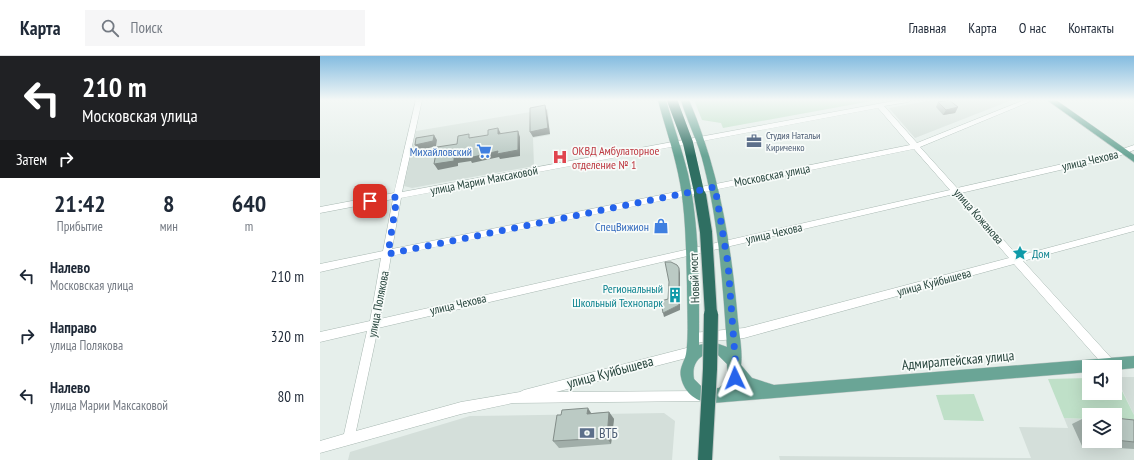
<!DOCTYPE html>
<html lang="ru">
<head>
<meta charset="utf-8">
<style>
  body { margin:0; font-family:"PT Sans Narrow",sans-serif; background:#f6f6f7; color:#1f2937; height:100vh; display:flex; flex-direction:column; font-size:15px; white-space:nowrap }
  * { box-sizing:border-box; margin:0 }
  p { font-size:13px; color:#747a83 }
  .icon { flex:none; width:22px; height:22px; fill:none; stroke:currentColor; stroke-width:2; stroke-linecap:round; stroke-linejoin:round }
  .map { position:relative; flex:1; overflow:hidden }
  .side { display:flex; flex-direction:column; background:#fff; width:320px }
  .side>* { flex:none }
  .hud { background:#202124; color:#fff; overflow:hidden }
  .buttons { position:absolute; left:762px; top:304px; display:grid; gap:8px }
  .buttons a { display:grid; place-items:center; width:40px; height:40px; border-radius:0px; background:#fff; box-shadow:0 4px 16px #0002; font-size:20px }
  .pin { position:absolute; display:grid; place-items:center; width:34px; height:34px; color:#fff; margin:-17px; border-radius:8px; box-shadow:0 2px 6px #0006 }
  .me { position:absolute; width:44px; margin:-22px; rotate:358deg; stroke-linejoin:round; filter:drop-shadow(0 0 3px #0008) }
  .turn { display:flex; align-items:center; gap:14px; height:84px; padding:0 16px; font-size:18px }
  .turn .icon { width:52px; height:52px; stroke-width:2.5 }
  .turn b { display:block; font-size:28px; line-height:34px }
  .then { display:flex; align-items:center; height:38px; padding:0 16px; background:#0003; gap:8px; font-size:15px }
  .eta { display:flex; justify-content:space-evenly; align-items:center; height:68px; text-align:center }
  .eta b { font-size:24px; font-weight:800; line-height:28px }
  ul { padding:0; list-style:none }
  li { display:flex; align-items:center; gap:12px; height:60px; padding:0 16px }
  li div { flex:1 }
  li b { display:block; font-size:15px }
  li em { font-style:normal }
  header { display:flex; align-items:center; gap:24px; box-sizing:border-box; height:56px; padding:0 20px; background:#fff; border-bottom:1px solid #e0e1e3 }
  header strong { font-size:19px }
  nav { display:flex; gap:22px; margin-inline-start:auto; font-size:14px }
  .search { width:280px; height:36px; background:#f6f6f7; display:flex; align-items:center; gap:10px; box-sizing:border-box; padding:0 14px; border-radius:0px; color:#747a83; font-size:15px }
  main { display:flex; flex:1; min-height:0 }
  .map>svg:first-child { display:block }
  .built { fill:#d4dfda }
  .green { fill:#bfe0c8 }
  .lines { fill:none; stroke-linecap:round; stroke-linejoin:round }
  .minor-casing { stroke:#a8b8b2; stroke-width:1 }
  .major-casing { stroke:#c2cac8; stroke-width:1 }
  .minor { fill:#fff; fill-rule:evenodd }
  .major { fill:#6aa596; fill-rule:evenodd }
  .highway-bridge-far2-casing { stroke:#c2cac8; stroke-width:10; stroke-linecap:butt }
  .highway-bridge-far1-casing { stroke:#c2cac8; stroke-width:14; stroke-linecap:butt }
  .highway-bridge-casing { stroke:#c2cac8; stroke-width:16; stroke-linecap:butt }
  .highway-bridge-far2 { stroke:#2f6f62; stroke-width:10 }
  .highway-bridge-far1 { stroke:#2f6f62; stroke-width:12 }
  .highway-bridge { stroke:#2f6f62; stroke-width:14 }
  .wall { fill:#a1aea9 }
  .shaded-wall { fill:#838d89 }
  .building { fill:#bbcac4; stroke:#838d89 }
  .route { stroke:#2563eb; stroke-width:7; stroke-dasharray:0 12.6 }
  .labels { text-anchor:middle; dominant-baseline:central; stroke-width:3.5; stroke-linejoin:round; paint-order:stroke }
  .far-service-label { font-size:10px; fill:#4e5e75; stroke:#f7fbf9; text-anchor:start }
  .health-label { font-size:12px; fill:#be3a42; stroke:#f7fbf9; text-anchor:start }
  .shop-label { font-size:12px; fill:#366cbe; stroke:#f7fbf9; text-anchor:end }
  .street-label { font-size:12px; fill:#24423a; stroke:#f7fbf9 }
  .culture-label { font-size:12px; fill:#0d838f; stroke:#f7fbf9; text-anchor:start }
  .near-street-label { font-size:14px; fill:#24423a; stroke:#f7fbf9 }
  .near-service-label { font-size:14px; fill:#4e5e75; stroke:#f7fbf9; text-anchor:start }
</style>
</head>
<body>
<header>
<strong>Карта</strong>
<div class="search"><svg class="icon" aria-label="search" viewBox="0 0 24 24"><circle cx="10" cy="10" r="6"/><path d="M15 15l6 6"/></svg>Поиск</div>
<nav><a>Главная</a><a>Карта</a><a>О нас</a><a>Контакты</a></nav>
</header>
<main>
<section class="side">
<div class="hud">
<div class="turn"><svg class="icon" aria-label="left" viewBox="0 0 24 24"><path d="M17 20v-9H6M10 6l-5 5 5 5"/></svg><div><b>210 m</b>Московская улица</div></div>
<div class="then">Затем<svg class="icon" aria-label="right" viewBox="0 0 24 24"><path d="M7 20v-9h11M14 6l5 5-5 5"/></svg></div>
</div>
<div class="eta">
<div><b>21:42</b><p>Прибытие</p></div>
<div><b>8</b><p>мин</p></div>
<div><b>640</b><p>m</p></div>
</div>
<ul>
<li><svg class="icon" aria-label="left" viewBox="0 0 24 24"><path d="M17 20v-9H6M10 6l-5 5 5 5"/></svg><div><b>Налево</b><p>Московская улица</p></div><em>210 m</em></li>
<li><svg class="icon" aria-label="right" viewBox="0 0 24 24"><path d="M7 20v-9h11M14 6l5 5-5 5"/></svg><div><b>Направо</b><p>улица Полякова</p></div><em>320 m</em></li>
<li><svg class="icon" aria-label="left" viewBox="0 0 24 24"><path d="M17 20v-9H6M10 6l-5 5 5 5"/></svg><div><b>Налево</b><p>улица Марии Максаковой</p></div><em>80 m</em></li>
</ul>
</section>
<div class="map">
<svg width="814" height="404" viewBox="0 0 814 404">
  <rect width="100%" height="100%" fill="#e6efeb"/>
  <!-- built -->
  <g class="built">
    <polygon points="612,44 692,44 595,82 569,52"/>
    <polygon points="228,53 230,79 213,82 214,110 92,132 84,130 96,75"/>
    <polygon points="796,321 814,321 814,359"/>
    <polygon points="344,357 355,365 352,404 28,404 30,396 150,360"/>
    <polygon points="744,362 769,363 769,385 795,385 814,365 814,404 460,404 459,400 711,402 699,371 748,372"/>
  </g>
  <!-- green -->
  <g class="green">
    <polygon points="374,44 557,44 403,72 401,67 382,64"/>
    <polygon points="795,321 814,359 814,365 795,364 795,359 769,359 769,363 744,362 728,323 769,322 769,337 795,337"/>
    <polygon points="654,338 664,365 624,364 616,339"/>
  </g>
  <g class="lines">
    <!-- minor casing -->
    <g class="minor-casing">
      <path id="minor" d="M96,44h6l-20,92 497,-92h12l-3,2 -24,4 33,37 107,-43h8l-1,1 -111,46 37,41 154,-35 23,-8v5l-18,7 -155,36 57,63 116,-31v6l-111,30 90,99 1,4 -1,3h-8l-91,-103 -270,74 -51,5 -4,-2 -1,-3 1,-3 4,-2 51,-5 265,-70 -55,-64 -576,134 -22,103 105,-29 59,-10 4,-2 174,-45 4,2 1,3 -1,3 -4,2 -142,37 148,-1 4,1 2,4 -2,4 -4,1 -191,2 -52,11 -141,39v-12l24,-7 23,-103 -47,11v-10l50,-11 11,-63 -61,14v-8l63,-13 10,-52 -73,14v-6l74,-14zM558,52l32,37 -518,104 9,-51zM594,93l36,41 -570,129 11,-63z"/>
    </g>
    <!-- major casing -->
    <g class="major-casing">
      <g id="major">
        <path d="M338,44h8c7,25 16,49 22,74 12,55 11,114 11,171l14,-3 14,5c-4,-61 -8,-122 -23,-181 -5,-23 -17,-44 -23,-66h8c29,69 41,136 48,211 1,17 6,38 4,54l11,13 22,7 360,-29v12l-19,2v-3h-26v5l-376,31c-16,0 -29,-10 -32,-26 -2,-9 3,-14 5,-23 3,-17 1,-50 1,-69 -1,-37 -1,-76 -9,-112 -5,-25 -14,-49 -20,-73zM386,298h11l10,10 1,15 -9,9 -15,1 -10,-10c-2,-11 1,-20 12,-25zM419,327l4,4 -6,1z"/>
        <polygon points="727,44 736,44 814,99 814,106"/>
      </g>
    </g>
    <!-- minor -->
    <use href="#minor" class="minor"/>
    <!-- major -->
    <use href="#major" class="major"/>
    <!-- highway-bridge-far2 casing -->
    <g class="highway-bridge-far2-casing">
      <polyline id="highway-bridge-far2" points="352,44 368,87 380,140"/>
    </g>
    <!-- highway-bridge-far1 casing -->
    <g class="highway-bridge-far1-casing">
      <polyline id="highway-bridge-far1" points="380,139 386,176 391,259"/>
    </g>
    <!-- highway-bridge casing -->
    <g class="highway-bridge-casing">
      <polyline id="highway-bridge" points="385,404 390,313 391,258"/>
    </g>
    <!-- highway-bridge-far2 -->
    <use href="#highway-bridge-far2" class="highway-bridge-far2"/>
    <!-- highway-bridge-far1 -->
    <use href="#highway-bridge-far1" class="highway-bridge-far1"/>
    <!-- highway-bridge -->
    <use href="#highway-bridge" class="highway-bridge"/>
  </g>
  <!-- wall -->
  <g class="wall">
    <polygon points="618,46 638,51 635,57 623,59 616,51"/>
    <polygon points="289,356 294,363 291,388 239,392 233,385 272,357"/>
    <polygon points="766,361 769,361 769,385 795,385 795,362 814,364 814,393 762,390 752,368"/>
  </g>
  <!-- shaded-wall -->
  <g class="shaded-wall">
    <polygon points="225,49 227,55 230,78 213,81 210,76"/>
    <polygon points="638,51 635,57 623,59 626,54"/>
    <polygon points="178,72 181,78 181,84 178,78"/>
    <polygon points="198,75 200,81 200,100 180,103 179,101 152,107 151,105 138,107 138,110 118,114 114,108 134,102"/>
    <polygon points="114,79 117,84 116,90 98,95 95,89"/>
    <polygon points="359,212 360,217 360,254 344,261 343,257 359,249"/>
    <polygon points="268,352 273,360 267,358"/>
    <polygon points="289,356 294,363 291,388 287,382"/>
  </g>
  <!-- building -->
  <g class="building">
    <polygon points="629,44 638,51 626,54 618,46"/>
    <polygon points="225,49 228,72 210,76 210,52"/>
    <polygon points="178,72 178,78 198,75 198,94 177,98 178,95 149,102 149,99 134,102 134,105 114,108 117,91 137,88 138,80 149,78 149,82 168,79 168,74"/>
    <polygon points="114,79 113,85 95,89 96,82"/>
    <polygon points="345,206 351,206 357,209 359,212 359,249 343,257 341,245 348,243 349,226"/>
    <polygon points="268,352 267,358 289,356 287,382 233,385 237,359 241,359 242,354"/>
    <polygon points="766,361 769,361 769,368"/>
    <polygon points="795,362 814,364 814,386 795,384"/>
  </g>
  <!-- sky -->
  <linearGradient id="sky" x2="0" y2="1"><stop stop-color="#84bce0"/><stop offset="0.44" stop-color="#f4f8f6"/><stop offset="1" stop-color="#f4f8f6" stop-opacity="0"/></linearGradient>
  <rect width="814" height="100" fill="url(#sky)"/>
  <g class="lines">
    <!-- route -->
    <polyline class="route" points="50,145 77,141 68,198 395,131 408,208 416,314 415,322"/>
  </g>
  <!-- icons -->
  <defs>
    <g id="office-bare" transform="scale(1.2)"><path d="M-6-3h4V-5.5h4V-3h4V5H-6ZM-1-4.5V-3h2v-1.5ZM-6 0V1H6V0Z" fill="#5c6f8a" stroke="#f7fbf9" stroke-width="2.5" paint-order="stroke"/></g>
    <g id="supermarket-bare" transform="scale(1.2)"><path d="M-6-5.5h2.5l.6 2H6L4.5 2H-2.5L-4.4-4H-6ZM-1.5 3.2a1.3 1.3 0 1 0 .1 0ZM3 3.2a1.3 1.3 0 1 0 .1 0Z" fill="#3f7fe0" stroke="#f7fbf9" stroke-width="2.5" paint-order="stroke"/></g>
    <g id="hospital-bare" transform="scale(1.2)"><path d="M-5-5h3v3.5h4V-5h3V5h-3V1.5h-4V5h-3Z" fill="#e0444e" stroke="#f7fbf9" stroke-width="2.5" paint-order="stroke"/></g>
    <g id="shop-bare" transform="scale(1.2)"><path d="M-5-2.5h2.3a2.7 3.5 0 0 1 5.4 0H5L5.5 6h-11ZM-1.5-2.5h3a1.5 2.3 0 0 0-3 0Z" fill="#3f7fe0" stroke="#f7fbf9" stroke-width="2.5" paint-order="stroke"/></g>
    <g id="sight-bare" transform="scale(1.2)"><path d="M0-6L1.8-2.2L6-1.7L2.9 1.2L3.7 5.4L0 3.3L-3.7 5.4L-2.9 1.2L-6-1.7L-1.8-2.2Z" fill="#0f9aa8" stroke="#f7fbf9" stroke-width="2.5" paint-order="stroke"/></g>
    <g id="building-bare" transform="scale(1.2)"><path d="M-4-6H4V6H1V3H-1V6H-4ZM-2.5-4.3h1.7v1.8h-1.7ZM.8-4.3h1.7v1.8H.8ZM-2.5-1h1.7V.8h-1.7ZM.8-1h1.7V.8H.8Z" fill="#0f9aa8" stroke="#f7fbf9" stroke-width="2.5" paint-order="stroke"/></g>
    <g id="bank-bare" transform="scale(1.2)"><path d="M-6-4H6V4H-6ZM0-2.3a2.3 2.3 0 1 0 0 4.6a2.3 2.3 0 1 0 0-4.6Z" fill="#5c6f8a" stroke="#f7fbf9" stroke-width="2.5" paint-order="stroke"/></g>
  </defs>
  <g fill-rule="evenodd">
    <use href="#office-bare" x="434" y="85"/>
    <use href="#supermarket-bare" x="164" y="95"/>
    <use href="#hospital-bare" x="240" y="101"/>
    <use href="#shop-bare" x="341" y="170"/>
    <use href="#sight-bare" x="700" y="197"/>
    <use href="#building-bare" x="355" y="239"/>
    <use href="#bank-bare" x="267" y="377"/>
  </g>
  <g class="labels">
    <!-- far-service labels -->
    <g class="far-service-label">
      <text x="446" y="79">Студия Натальи<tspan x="446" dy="12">Кириченко</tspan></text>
    </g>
    <!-- health labels -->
    <g class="health-label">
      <text x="252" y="94">ОКВД Амбулаторное<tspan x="252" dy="14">отделение № 1</tspan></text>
    </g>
    <!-- shop labels -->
    <g class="shop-label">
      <text x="152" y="95">Михайловский</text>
      <text x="329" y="170">СпецВижион</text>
    </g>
    <!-- street labels -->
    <g class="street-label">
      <text transform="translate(770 104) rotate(-13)">улица Чехова</text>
      <text transform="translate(452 119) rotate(-11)">Московская улица</text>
      <text transform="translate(164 124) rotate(-11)">улица Марии Максаковой</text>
      <text transform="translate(659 160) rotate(49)">улица Кожанова</text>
      <text transform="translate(454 177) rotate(-13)">улица Чехова</text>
      <text transform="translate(374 222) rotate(-92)">Новый мост</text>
      <text transform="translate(614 226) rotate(-15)">улица Куйбышева</text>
      <text transform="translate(58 248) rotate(-79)">улица Полякова</text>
      <text transform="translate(138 248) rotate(-13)">улица Чехова</text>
    </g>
    <!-- culture labels -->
    <g class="culture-label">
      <text x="712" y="197">Дом</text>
      <text x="343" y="232" text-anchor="end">Региональный<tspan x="343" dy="14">Школьный Технопарк</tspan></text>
    </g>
    <!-- near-street labels -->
    <g class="near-street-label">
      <text transform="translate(638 304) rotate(-5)">Адмиралтейская улица</text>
      <text transform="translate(290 316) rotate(-15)">улица Куйбышева</text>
    </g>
    <!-- near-service labels -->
    <g class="near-service-label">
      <text x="279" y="377">ВТБ</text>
    </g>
  </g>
</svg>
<div class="buttons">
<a><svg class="icon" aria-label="sound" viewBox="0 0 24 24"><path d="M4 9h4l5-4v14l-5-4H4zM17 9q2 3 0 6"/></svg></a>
<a><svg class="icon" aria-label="layers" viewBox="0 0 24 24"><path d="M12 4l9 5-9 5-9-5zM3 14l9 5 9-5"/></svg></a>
</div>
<div class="pin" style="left:50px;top:145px;background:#d93025"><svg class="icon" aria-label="arrive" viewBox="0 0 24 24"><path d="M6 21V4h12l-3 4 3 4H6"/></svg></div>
<svg class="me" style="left:415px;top:322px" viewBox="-20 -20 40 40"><path d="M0-17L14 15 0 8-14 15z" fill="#2563eb" stroke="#fff" stroke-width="4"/></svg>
</div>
</main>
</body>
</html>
